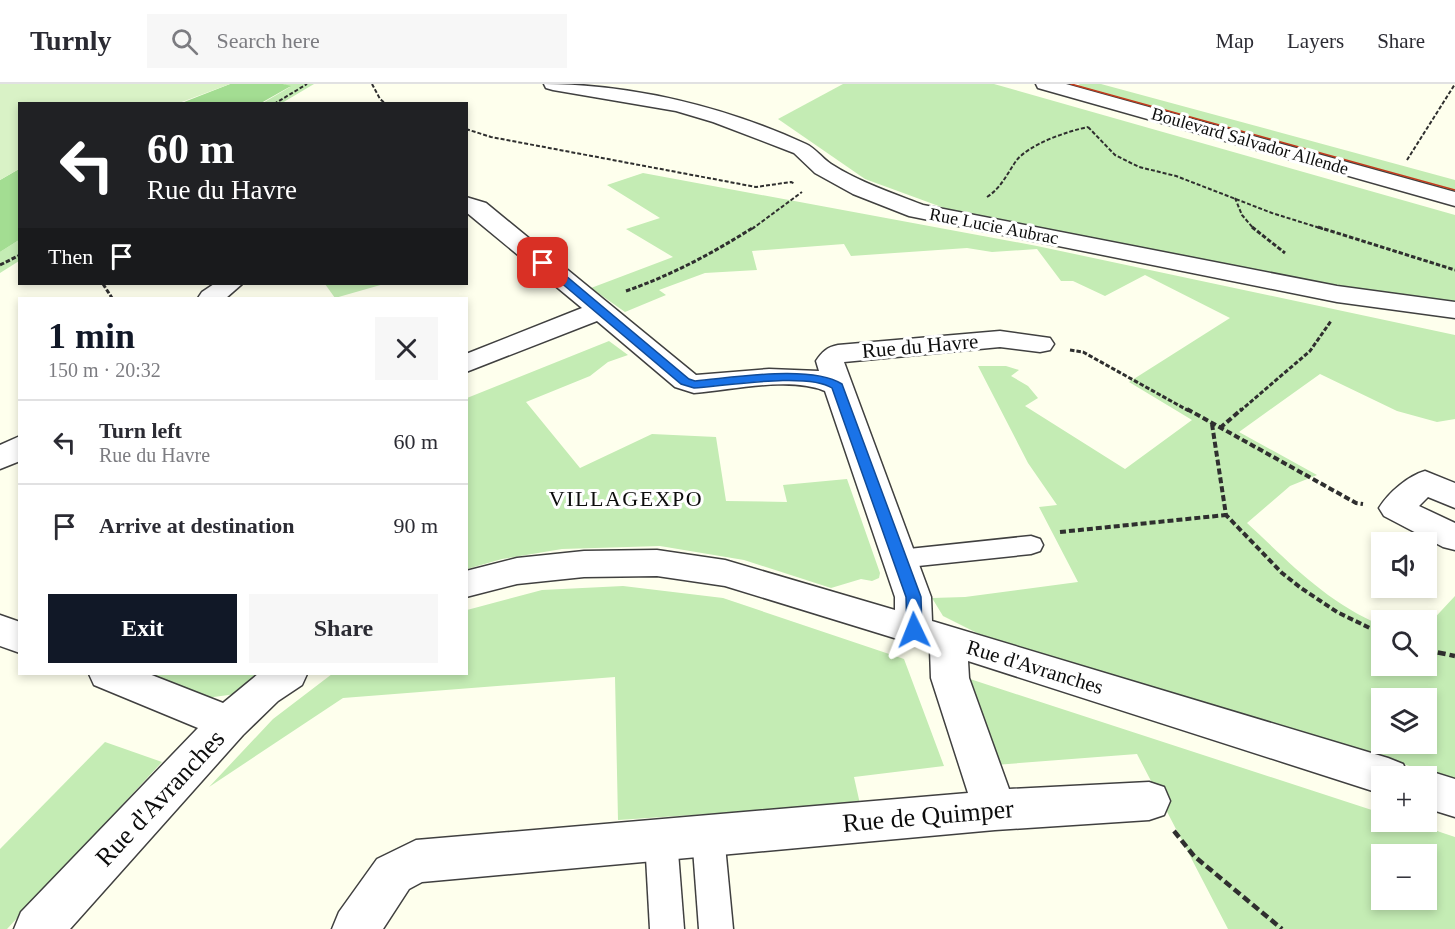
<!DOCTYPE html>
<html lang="en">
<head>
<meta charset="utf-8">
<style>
  body { margin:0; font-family:Georgia,serif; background:#f7f7f7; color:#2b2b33; height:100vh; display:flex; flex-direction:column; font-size:22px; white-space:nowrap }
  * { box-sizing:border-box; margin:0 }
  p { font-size:20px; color:#7c7c81 }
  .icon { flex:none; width:33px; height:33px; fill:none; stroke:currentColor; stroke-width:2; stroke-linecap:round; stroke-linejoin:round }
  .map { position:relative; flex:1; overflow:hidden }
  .side { position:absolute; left:18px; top:213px; width:450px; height:378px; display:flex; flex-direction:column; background:#fff; border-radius:0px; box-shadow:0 3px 9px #0003 }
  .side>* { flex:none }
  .hud { position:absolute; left:18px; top:18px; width:450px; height:183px; border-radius:0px; box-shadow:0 3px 9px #0003; background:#202124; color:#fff; overflow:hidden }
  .controls { position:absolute; left:1371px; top:448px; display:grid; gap:12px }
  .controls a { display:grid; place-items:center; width:66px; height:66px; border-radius:0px; background:#fff; box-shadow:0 3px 9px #0003; font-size:30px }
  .pin { position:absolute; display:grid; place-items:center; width:51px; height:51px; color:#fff; margin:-26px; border-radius:12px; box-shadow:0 3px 9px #0006 }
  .me { position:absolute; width:66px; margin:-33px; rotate:358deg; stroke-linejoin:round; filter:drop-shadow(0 0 4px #0008) }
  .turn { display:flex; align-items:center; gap:21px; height:126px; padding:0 30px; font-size:27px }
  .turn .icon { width:78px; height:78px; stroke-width:2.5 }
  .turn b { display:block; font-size:42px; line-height:51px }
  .then { display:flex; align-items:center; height:57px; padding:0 30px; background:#0003; gap:12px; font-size:22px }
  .round { display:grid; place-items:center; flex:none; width:63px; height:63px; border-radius:0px; background:#f7f7f7 }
  .overview { display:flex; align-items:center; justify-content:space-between; height:102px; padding:0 30px }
  h1 { font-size:36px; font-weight:700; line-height:45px; color:#111827 }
  .button { display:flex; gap:12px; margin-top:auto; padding:12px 30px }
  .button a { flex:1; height:69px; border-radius:0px; background:#111827; color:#fff; font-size:24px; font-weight:700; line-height:69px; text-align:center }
  .button a+a { background:#f7f7f7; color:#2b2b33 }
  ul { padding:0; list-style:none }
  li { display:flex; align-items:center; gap:18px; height:84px; padding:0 30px; border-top:2px solid #e1e1e2 }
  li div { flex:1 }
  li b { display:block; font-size:22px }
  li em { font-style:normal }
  header { display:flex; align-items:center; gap:36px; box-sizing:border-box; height:84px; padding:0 30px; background:#fff; border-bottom:2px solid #e1e1e2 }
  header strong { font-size:28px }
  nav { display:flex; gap:33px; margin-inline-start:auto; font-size:21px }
  .search { width:420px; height:54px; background:#f7f7f7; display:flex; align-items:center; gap:15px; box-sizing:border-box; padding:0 21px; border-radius:0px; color:#7c7c81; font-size:22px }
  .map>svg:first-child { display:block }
  .green { fill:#c4ecb4; fill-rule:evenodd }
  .forest { fill:#a3dd92 }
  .pitch { fill:#d9f2c6 }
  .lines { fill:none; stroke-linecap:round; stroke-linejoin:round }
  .service-casing { stroke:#404040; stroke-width:3 }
  .minor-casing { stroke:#404040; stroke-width:3 }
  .tertiary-casing { stroke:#404040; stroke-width:3 }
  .path-far3 { stroke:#2f2f2f; stroke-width:2; stroke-dasharray:4 2; stroke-linecap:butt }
  .path-far2 { stroke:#2f2f2f; stroke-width:3; stroke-dasharray:4.5 2; stroke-linecap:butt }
  .path-far1 { stroke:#2f2f2f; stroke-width:4; stroke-dasharray:6 3; stroke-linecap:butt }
  .path { stroke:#2f2f2f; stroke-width:4.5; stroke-dasharray:8 4; stroke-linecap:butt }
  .service { fill:#fff; fill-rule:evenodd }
  .minor { fill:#fff; fill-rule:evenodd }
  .tertiary { fill:#fff; fill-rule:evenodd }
  .tram { stroke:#c53c1d; stroke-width:1.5 }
  .route { fill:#1a73e8; stroke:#114b97; stroke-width:1.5 }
  .labels { text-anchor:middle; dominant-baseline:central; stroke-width:6; stroke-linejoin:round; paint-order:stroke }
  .far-street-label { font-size:18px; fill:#0d0d0d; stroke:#fff }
  .street-label { font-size:21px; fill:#0d0d0d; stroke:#fff }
  .neighbourhood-label { font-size:22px; letter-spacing:1.5px; fill:#0d0d0d; stroke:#fff }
  .near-street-label { font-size:26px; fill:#0d0d0d; stroke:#fff }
</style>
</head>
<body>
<header>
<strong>Turnly</strong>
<div class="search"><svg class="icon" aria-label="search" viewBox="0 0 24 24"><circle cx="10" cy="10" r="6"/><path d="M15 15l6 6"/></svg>Search here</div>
<nav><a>Map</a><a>Layers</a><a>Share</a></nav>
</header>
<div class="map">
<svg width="1455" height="845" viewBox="0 0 1455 845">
  <rect width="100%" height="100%" fill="#feffed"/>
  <!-- green -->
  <g class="green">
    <polygon points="283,0 314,0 282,19 261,20 290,3"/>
    <polygon points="843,0 994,0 1455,131 1455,230 966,132 865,95 778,35"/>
    <polygon points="1080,0 1101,0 1455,96 1455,111 1073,5"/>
    <path d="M643,89l394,73 418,89v84l-18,3 -40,-11 -77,-37 -81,58 78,43 -27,11 -43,37c43,40 79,79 134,102l1,41h44l1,-40 28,-30v184l-476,-146 -36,-18 -11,-18 33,-1 113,-15 -39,-75 18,-2 -29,-42 -50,-97h28l13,4 -8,6 17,10 10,12 -13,8 100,63 67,-49 -63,-38 101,-64 -85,-43 -40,21 -32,-15h-12l-24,-32 -45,3 -25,-4 -116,8 -7,-12 -92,7 5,19 -52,3 -46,17 7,5 -41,17 -34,-24 82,-31 -47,-28 34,-11 -53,-33zM1382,615h44v45h-44z"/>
    <polygon points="19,156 19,177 0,189 0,168"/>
    <polygon points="325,200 384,200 335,214"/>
    <polygon points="609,257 628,271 608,278 590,292 526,318 580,384 652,350 716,353 726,417 787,418 783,401 847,395 880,489 879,494 872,497 861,495 831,504 744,476 660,462 562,465 502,475 467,485 467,314"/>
    <polygon points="623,502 723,514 904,575 944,682 854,693 860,720 618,736 615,593 343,614 209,703 273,635 332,590 466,590 467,526 542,506"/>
    <polygon points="149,590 258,590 236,610 206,614"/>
    <path d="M970,595l411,134 1,9h28l45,15v92h-227l-91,-175 -142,11zM1382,771h44v45h-44z"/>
    <polygon points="105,658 162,678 7,845 0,845 0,765"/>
  </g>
  <!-- forest -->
  <g class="forest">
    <polygon points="230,0 283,0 291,2 261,19 179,20"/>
    <polygon points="19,85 19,156 0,168 0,96"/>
  </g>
  <!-- pitch -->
  <polygon class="pitch" points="0,0 230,0 179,19 20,20 19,85 0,96"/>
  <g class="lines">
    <!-- service casing -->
    <g class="service-casing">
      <g id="service">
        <polygon points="1031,452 1040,455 1043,461 1040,467 1031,470 899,484 890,482 886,475 890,468 899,466"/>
        <polygon points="708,736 719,740 724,751 733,845 699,845 692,751 697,740"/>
        <polygon points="661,740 672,744 677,755 684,845 650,845 645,755 650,744"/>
      </g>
    </g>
    <!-- minor casing -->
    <g class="minor-casing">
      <g id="minor">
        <path d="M544,0c87,0 182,23 262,60 9,4 16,14 25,20 28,18 61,29 92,41l414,81 118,16v16l-118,-16 -428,-86 -56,-22 -38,-21 -21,-20 -81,-31 -37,-11 -123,-21 -7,-2z"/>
        <path d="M466,113l20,6 210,172 73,-6 50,2 -3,-10c6,-9 11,-14 22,-16l162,-14 50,7 4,6 -4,6 -10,2 -40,-5 -156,15 87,235 1,24 456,137 15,6 6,13h-27v17l-414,-133 1,17 40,111 140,-7 15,5 6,14 -6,14 -15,5 -154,10 -573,52 -13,7 -26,40h-51l7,-17 38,-53 39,-19 552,-47 -37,-115 -1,-29 -205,-63 -68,-10 -73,1 -67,7 -51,13v-26l51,-13 67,-7 73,-1 68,10 170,50v-13l-70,-206c-35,-15 -93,-1 -131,2l-19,-6 -78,-66 -131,51v-18l116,-46 -116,-96z"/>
        <polygon points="214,200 242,200 226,214 198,214 202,208"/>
        <polygon points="20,352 20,377 0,385 0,361"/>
        <path d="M1425,387l30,12v25l-27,-11 -9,9 36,17v27l-12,-3 -59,-31 -5,-8c10,-16 29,-32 46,-37z"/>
        <polygon points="0,531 20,538 20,569 0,562"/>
        <polygon points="89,590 149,590 223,619 258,590 307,590 302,601 278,617 243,651 70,845 14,845 21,828 198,644 94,601"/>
        <polygon points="1426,686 1455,695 1455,733 1426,724 1426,693 1410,693"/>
      </g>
    </g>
    <!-- tertiary casing -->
    <g class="tertiary-casing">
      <polygon id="tertiary" points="1036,0 1066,0 1455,108 1455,122 1038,4"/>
    </g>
    <!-- path-far3 -->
    <g class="path-far3">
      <polyline points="372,0 380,15 386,20"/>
      <polyline points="274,20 307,0"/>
      <polyline points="1088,43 1115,71 1139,83 1176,92 1272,129 1323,145"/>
      <polyline points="466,45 491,53 756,103 791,98 795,100"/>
      <polyline points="1407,76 1455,0"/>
      <path d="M987,113c14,-9 20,-23 29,-36 13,-17 52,-30 72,-34"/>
      <polyline points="1235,114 1242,131 1254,145"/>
      <polyline points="752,145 802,108"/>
    </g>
    <!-- path-far2 -->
    <g class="path-far2">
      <polyline points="1252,143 1285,169"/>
      <polyline points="1318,143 1455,186"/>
      <polyline points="0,181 20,171"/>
      <polyline points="103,200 112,214"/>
      <path d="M626,207c46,-16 87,-38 128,-64"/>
      <polyline points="1070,266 1083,268 1189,327"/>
      <polyline points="1240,327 1310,267 1331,237"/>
    </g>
    <!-- path-far1 -->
    <g class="path-far1">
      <polyline points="1187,325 1356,419 1363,420"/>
      <polyline points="1212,340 1226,431 1282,489 1301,504 1337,528 1382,550"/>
      <polyline points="1220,344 1242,325"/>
      <polyline points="1060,448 1226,431"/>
    </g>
    <!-- path -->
    <g class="path">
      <polyline points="1426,566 1455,572"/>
      <polyline points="1174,747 1194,772 1282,845"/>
    </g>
    <!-- service -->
    <use href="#service" class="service"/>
    <!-- minor -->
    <use href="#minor" class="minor"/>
    <!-- tertiary -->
    <use href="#tertiary" class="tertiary"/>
    <!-- tram -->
    <polyline class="tram" points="1071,0 1455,106"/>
  </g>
  <!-- route -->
  <path class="route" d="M540,176h7l142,119 6,2c37,-3 116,-17 147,3l79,213 1,33 -2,4h-11l-2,-4 -1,-33 -74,-209c-24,-16 -107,-2 -138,0l-13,-4 -141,-119z"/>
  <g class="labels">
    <!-- far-street labels -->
    <g class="far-street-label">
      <text transform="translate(1250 57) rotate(16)">Boulevard Salvador Allende</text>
      <text transform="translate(994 142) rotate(11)">Rue Lucie Aubrac</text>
    </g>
    <!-- street labels -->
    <g class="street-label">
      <text transform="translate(920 262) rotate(-5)">Rue du Havre</text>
      <text transform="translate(1035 583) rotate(17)">Rue d'Avranches</text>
    </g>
    <!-- neighbourhood labels -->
    <g class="neighbourhood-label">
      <text x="626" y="414">VILLAGEXPO</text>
    </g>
    <!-- near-street labels -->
    <g class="near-street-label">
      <text transform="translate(160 714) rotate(-47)">Rue d'Avranches</text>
      <text transform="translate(928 732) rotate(-5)">Rue de Quimper</text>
    </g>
  </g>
</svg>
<div class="controls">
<a><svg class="icon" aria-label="sound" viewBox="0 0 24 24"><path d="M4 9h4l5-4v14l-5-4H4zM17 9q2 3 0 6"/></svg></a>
<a><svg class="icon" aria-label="search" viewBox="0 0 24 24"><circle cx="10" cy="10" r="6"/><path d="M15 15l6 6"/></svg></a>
<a><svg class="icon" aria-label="layers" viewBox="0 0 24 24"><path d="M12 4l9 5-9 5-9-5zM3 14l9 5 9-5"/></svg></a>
<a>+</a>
<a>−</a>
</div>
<div class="pin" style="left:543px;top:179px;background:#d93025"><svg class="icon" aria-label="arrive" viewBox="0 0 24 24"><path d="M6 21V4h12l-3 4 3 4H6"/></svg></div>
<svg class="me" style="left:914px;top:546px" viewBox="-20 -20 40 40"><path d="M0-17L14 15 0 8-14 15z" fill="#1a73e8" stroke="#fff" stroke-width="4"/></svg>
<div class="hud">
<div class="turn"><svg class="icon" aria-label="left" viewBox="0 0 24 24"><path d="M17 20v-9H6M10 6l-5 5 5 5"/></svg><div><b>60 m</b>Rue du Havre</div></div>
<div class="then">Then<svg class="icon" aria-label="arrive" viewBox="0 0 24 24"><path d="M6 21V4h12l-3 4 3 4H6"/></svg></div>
</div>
<section class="side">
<div class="overview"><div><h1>1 min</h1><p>150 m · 20:32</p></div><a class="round"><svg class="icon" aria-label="close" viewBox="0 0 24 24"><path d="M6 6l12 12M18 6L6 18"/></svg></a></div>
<ul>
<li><svg class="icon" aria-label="left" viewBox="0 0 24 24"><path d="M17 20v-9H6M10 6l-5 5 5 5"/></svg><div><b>Turn left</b><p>Rue du Havre</p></div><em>60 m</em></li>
<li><svg class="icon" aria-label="arrive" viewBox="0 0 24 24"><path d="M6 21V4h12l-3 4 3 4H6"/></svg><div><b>Arrive at destination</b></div><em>90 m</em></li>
</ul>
<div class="button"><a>Exit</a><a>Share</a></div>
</section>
</div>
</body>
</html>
